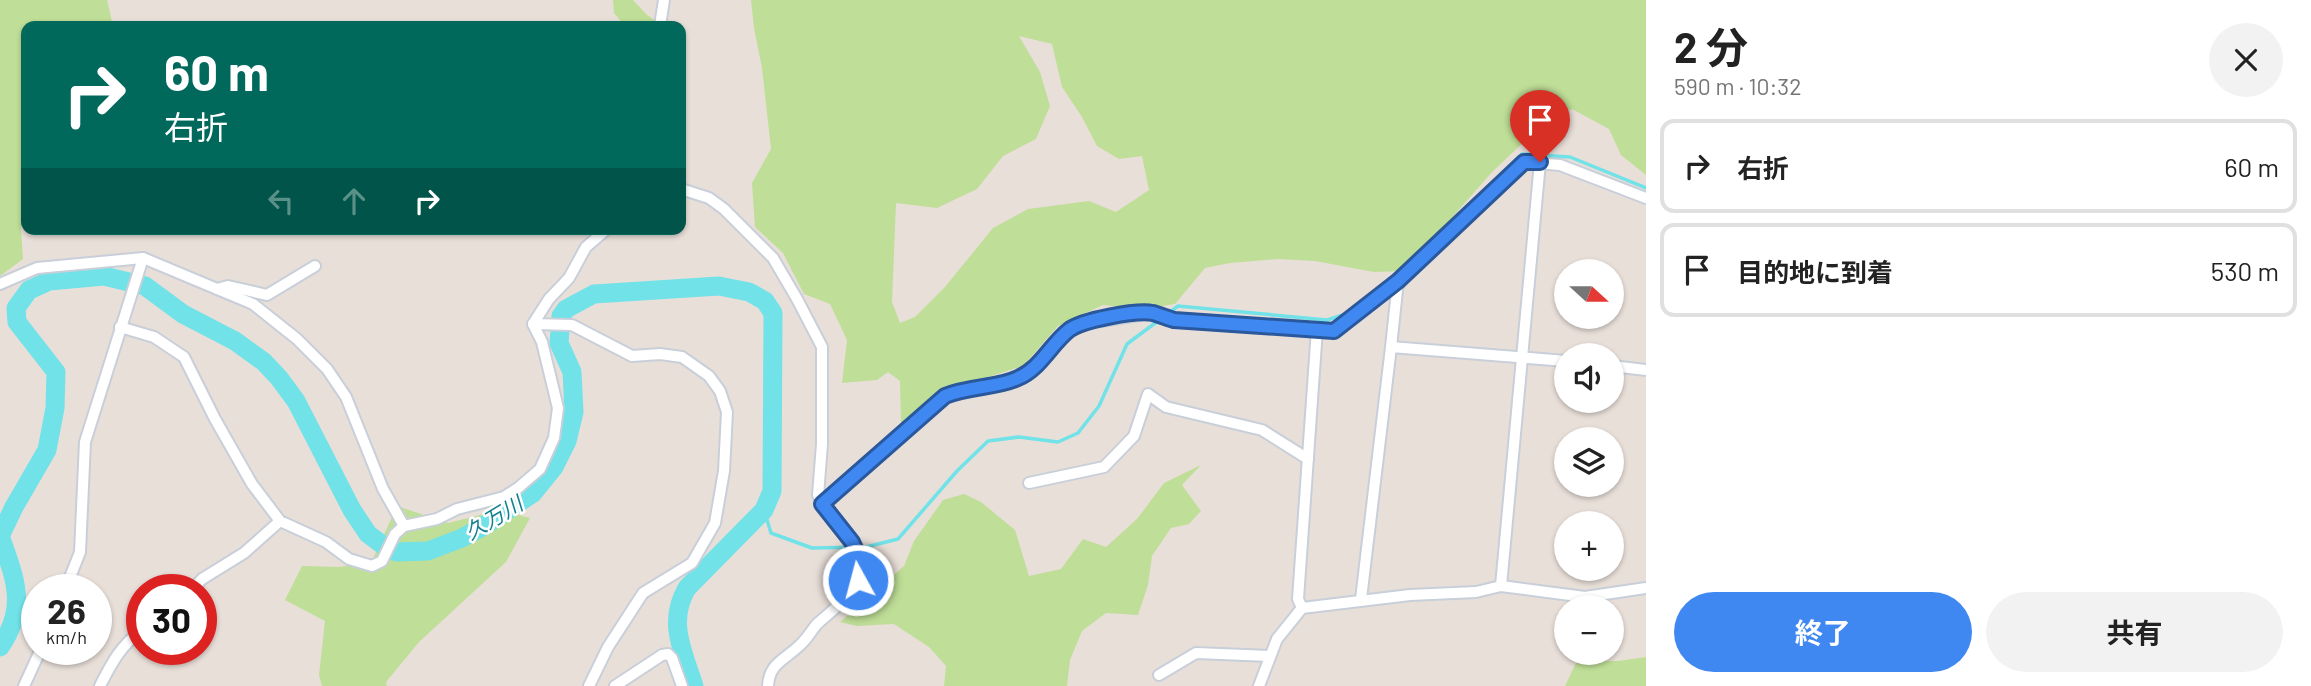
<!DOCTYPE html>
<html lang="ja">
<head>
<meta charset="utf-8">
<style>
  body { margin:0; font-family:Barlow,"Noto Sans JP",sans-serif; background:#f2f2f2; color:#222; height:100vh; display:flex; flex-direction:column; font-size:26px; white-space:nowrap }
  * { box-sizing:border-box; margin:0 }
  p { font-size:23px; color:#767676 }
  .icon { flex:none; width:38px; height:38px; fill:none; stroke:currentColor; stroke-width:2; stroke-linecap:round; stroke-linejoin:round }
  .map { position:relative; flex:1; overflow:hidden }
  .details { display:flex; flex-direction:column; background:#fff; width:665px }
  .details>* { flex:none }
  .top-card { position:absolute; left:21px; top:21px; width:665px; height:214px; border-radius:14px; box-shadow:0 2px 5px #0004; background:#00695c; color:#fff; overflow:hidden }
  .needle { width:46px; rotate:111deg }
  .buttons { position:absolute; left:1554px; top:259px; display:grid; gap:14px }
  .buttons a { display:grid; place-items:center; width:70px; height:70px; border-radius:50%; background:#fff; box-shadow:0 2px 5px #0004; font-size:35px }
  .speed { position:absolute; left:21px; top:574px; display:flex; gap:14px; font-size:35px; font-weight:700; text-align:center }
  .speed>* { display:grid; place-content:center; width:91px; height:91px; border-radius:50%; background:#fff; box-shadow:0 2px 5px #0004; line-height:1 }
  .speed small { font-size:18px; font-weight:400 }
  .speed .limit { border:10px solid #d22; background:#fff; color:#111 }
  .pin { position:absolute; display:grid; place-items:center; width:60px; height:60px; color:#fff; margin:-72px -30px; border-radius:50% 50% 50% 0; rotate:-45deg; box-shadow:0 0 7px #0007 }
  .pin .icon { rotate:45deg }
  .me { position:absolute; width:77px; margin:-38px; rotate:353deg; stroke-linejoin:round; filter:drop-shadow(0 0 5px #0008) }
  .turn { display:flex; align-items:center; gap:24px; height:147px; padding:0 28px; font-size:32px }
  .turn .icon { width:91px; height:91px; stroke-width:2.5 }
  .turn b { display:block; font-size:49px; line-height:60px }
  .lanes { display:flex; align-items:center; height:66px; padding:0 28px; background:#0003; justify-content:center; gap:35px; direction:ltr }
  .lanes .off { opacity:.35 }
  .round { display:grid; place-items:center; flex:none; width:74px; height:74px; border-radius:37px; background:#f2f2f2 }
  .overview { display:flex; align-items:center; justify-content:space-between; height:119px; padding:0 28px }
  h1 { font-size:42px; font-weight:700; line-height:52px }
  .primary-button { display:flex; gap:14px; margin-top:auto; padding:14px 28px }
  .primary-button a { flex:1; height:80px; border-radius:42px; background:#3f87f1; color:#fff; font-size:28px; font-weight:700; line-height:80px; text-align:center }
  .primary-button a+a { background:#f2f2f2; color:#222 }
  ul { padding:0; list-style:none }
  li { display:flex; align-items:center; gap:21px; height:94px; margin:0 14px 10px; padding:0 14px; border:4px solid #e0e0e0; border-radius:14px }
  li div { flex:1 }
  li b { display:block; font-size:26px }
  li em { font-style:normal }
  main { display:flex; flex:1; min-height:0 }
  .map>svg:first-child { display:block }
  .green { fill:#bfde97; fill-rule:evenodd }
  .lines { fill:none; stroke-linecap:round; stroke-linejoin:round }
  .stream { stroke:#70e2e8; stroke-width:3.5 }
  .river { stroke:#70e2e8; stroke-width:19 }
  .minor-casing { stroke:#c8cfd9; stroke-width:14 }
  .minor { stroke:#fff; stroke-width:10 }
  .route-casing { stroke:#29589d; stroke-width:18 }
  .route { stroke:#3f87f1; stroke-width:12 }
  .labels { text-anchor:middle; dominant-baseline:central; stroke-width:5; stroke-linejoin:round; paint-order:stroke }
  .water-label { font-size:21px; font-style:italic; fill:#138090; stroke:#fff }
</style>
</head>
<body>
<main>
<div class="map">
<svg width="1646" height="686" viewBox="0 0 1646 686">
  <rect width="100%" height="100%" fill="#e9dfd9"/>
  <!-- green -->
  <g class="green">
    <polygon points="0,0 107,0 113,26 26,26 26,218 21,228 23,259 0,276"/>
    <polygon points="613,0 633,0 647,15 662,25 625,26 614,13"/>
    <path d="M751,0h895v175l-25,-20 -12,-26 -37,-20 -26,12 -54,51 -87,99 -31,1 -59,-11 -37,-2 -48,4 -25,5 -30,36 -33,5 -39,-4 -45,21 -35,40 -82,26 -40,31 -1,-42 -12,-9 -11,8 -35,3 5,-43 -17,-36 -26,-10 -21,-41 -28,-26 -3,-44 19,-34 -9,-81 -8,-40zM1019,36l33,8 10,43 20,30 15,29 22,13 23,-3 7,34 -33,22 -27,-11 -61,8 -35,19 -48,59 -30,30 -15,6 -8,-21 4,-99 41,5 40,-19 26,-33 33,-17 14,-33 -10,-34z"/>
    <polygon points="1201,465 1182,485 1201,511 1189,524 1171,528 1152,556 1148,585 1138,615 1106,613 1082,631 1070,660 1067,686 944,686 946,666 929,647 894,624 857,626 840,622 904,566 914,541 943,500 964,494 981,502 1015,530 1029,576 1061,569 1083,539 1106,547 1137,519 1164,483"/>
    <polygon points="397,506 448,523 500,510 530,518 506,562 419,642 386,682 387,686 322,686 319,675 325,621 285,600 302,566 339,567 371,563"/>
    <polygon points="1646,657 1646,686 1565,686 1577,661 1618,661"/>
  </g>
  <g class="lines">
    <!-- stream -->
    <g class="stream">
      <polyline points="1421,252 1522,154 1570,157 1646,188"/>
      <polyline points="764,510 771,533 812,548 866,547 898,539 957,471 988,441 1019,437 1058,442 1078,433 1099,406 1127,344 1178,306 1327,320 1352,312"/>
    </g>
    <!-- river -->
    <g class="river">
      <path d="M0,536l14,-29 33,-57 8,-42 1,-36 -39,-50 -1,-14 13,-18 20,-9 55,-5 41,10 38,28 52,27 29,21 15,16 17,23 56,109 16,24 20,15 9,3 31,-1 34,-13 22,-12 49,-33 21,-26 13,-26 7,-29 -2,-40 -13,-29 2,-27 5,-7 28,-15 125,-8 30,6 16,9 8,12 -1,178 -8,19 -77,78c-20,34 -4,63 7,98"/>
      <path d="M0,536c15,42 28,71 0,111"/>
    </g>
    <!-- minor casing -->
    <g class="minor-casing">
      <g id="minor">
        <polyline points="660,26 664,0"/>
        <path d="M681,189l28,9 15,11 49,49 24,41 25,48v97l-4,51c9,20 39,42 41,64 4,31 -22,47 -42,65 -6,7 -10,15 -17,21 -14,14 -31,18 -32,41"/>
        <polyline points="0,284 37,268 143,258 253,304 297,339 327,369 346,397 383,489 404,526"/>
        <polyline points="217,289 228,286 267,295 315,266"/>
        <polyline points="533,324 572,325 632,356 660,354 682,357 709,376 720,391 727,412 724,471 715,523 692,563 643,593 608,647 589,686"/>
        <polyline points="120,327 154,337 184,357 215,419 252,484 280,521 326,542 349,559 372,566 382,561 395,534 404,526 437,519 457,509 504,497 518,488 540,469 554,438 558,408 542,342 533,324 549,299 569,278 586,247 607,229"/>
        <polyline points="1391,347 1398,281"/>
        <polyline points="1612,366 1646,370"/>
        <polyline points="1029,483 1104,467 1134,436 1148,394 1166,407 1262,430 1308,459"/>
        <polyline points="822,504 945,396 963,389 1015,380 1027,374 1070,330 1082,324 1151,313 1174,320 1334,331 1398,281 1524,162 1560,165 1646,198"/>
        <polyline points="1501,586 1540,162"/>
        <polyline points="65,590 80,552 85,442 143,258"/>
        <polyline points="192,590 202,579 244,553 280,521"/>
        <polyline points="1361,599 1391,347 1566,361"/>
        <polyline points="1302,608 1298,599 1317,329"/>
        <polyline points="1159,675 1196,653 1270,656"/>
        <polyline points="24,686 41,649"/>
        <path d="M100,686c11,-22 21,-41 42,-56"/>
        <polyline points="615,686 662,655 668,654 672,658 682,686"/>
        <polyline points="1259,686 1277,639 1302,608 1410,595 1476,592 1501,586 1585,597 1646,588"/>
      </g>
    </g>
    <!-- minor -->
    <use href="#minor" class="minor"/>
  </g>
  <g class="lines">
    <!-- route casing -->
    <g class="route-casing">
      <path id="route" d="M858,580l1,-23 -7,-15 -30,-38 123,-108c24,-10 53,-8 73,-18 22,-9 33,-34 51,-48 13,-10 67,-20 84,-17 7,2 14,5 21,7l160,11 64,-50 126,-119h16"/>
    </g>
    <!-- route -->
    <use href="#route" class="route"/>
  </g>
  <g class="labels">
    <!-- water labels -->
    <g class="water-label">
      <text transform="translate(493 517) rotate(-31)">久万川</text>
    </g>
  </g>
</svg>
<div class="buttons">
<a><svg class="needle" viewBox="-14 -14 28 28"><path d="M0-13l5 13h-10z" fill="#e53935"/><path d="M0 13l5-13h-10z" fill="#767676"/></svg></a>
<a><svg class="icon" aria-label="sound" viewBox="0 0 24 24"><path d="M4 9h4l5-4v14l-5-4H4zM17 9q2 3 0 6"/></svg></a>
<a><svg class="icon" aria-label="layers" viewBox="0 0 24 24"><path d="M12 4l9 5-9 5-9-5zM3 14l9 5 9-5"/></svg></a>
<a>+</a>
<a>−</a>
</div>
<div class="speed"><div>26<small>km/h</small></div><div class="limit">30</div></div>
<div class="pin" style="left:1540px;top:162px;background:#d93025"><svg class="icon" aria-label="arrive" viewBox="0 0 24 24"><path d="M6 21V4h12l-3 4 3 4H6"/></svg></div>
<svg class="me" style="left:858px;top:580px" viewBox="-20 -20 40 40"><circle r="17" fill="#3f87f1" stroke="#fff" stroke-width="3"/><path d="M0-11L8 9 0 5-8 9z" fill="#fff"/></svg>
<div class="top-card">
<div class="turn"><svg class="icon" aria-label="right" viewBox="0 0 24 24"><path d="M7 20v-9h11M14 6l5 5-5 5"/></svg><div><b>60 m</b>右折</div></div>
<div class="lanes"><svg class="icon off" aria-label="left" viewBox="0 0 24 24"><path d="M17 20v-9H6M10 6l-5 5 5 5"/></svg><svg class="icon off" aria-label="ahead" viewBox="0 0 24 24"><path d="M12 20V5M6 11l6-6 6 6"/></svg><svg class="icon" aria-label="right" viewBox="0 0 24 24"><path d="M7 20v-9h11M14 6l5 5-5 5"/></svg></div>
</div>
</div>
<section class="details">
<div class="overview"><div><h1>2 分</h1><p>590 m · 10:32</p></div><a class="round"><svg class="icon" aria-label="close" viewBox="0 0 24 24"><path d="M6 6l12 12M18 6L6 18"/></svg></a></div>
<ul>
<li><svg class="icon" aria-label="right" viewBox="0 0 24 24"><path d="M7 20v-9h11M14 6l5 5-5 5"/></svg><div><b>右折</b></div><em>60 m</em></li>
<li><svg class="icon" aria-label="arrive" viewBox="0 0 24 24"><path d="M6 21V4h12l-3 4 3 4H6"/></svg><div><b>目的地に到着</b></div><em>530 m</em></li>
</ul>
<div class="primary-button"><a>終了</a><a>共有</a></div>
</section>
</main>
</body>
</html>
